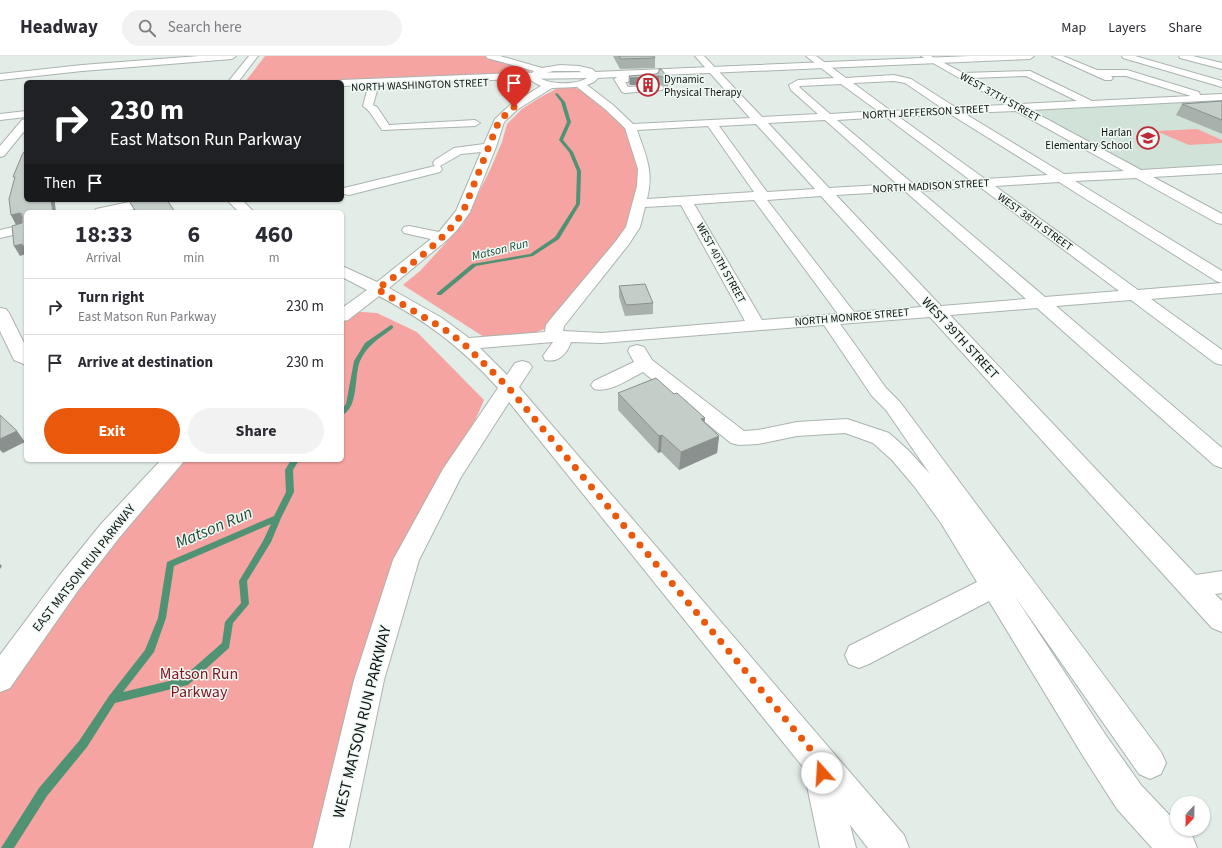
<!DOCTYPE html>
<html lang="en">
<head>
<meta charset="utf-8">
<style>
  body { margin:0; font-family:"Source Sans 3",sans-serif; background:#f2f2f3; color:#2b2b33; height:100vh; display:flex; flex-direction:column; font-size:15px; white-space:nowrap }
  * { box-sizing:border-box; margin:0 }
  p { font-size:13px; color:#7c7c81 }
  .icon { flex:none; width:22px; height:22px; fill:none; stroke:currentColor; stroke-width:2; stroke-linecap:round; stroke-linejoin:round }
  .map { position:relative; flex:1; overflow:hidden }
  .side { position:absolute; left:24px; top:154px; width:320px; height:252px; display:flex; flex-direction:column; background:#fff; border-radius:6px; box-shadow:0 1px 3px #0004 }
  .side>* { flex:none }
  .top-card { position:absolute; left:24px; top:24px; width:320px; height:122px; border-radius:6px; box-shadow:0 1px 3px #0004; background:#202124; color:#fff; overflow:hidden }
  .needle { width:26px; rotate:202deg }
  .controls { position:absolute; left:1170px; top:740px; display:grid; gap:8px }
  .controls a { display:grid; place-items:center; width:40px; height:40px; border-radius:50%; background:#fff; box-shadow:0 1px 3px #0004; font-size:20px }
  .pin { position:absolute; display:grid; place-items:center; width:34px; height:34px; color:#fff; margin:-41px -17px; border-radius:50% 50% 50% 0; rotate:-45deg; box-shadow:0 0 4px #0007 }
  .pin .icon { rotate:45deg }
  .me { position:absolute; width:44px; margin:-22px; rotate:341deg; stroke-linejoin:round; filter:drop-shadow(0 0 3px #0008) }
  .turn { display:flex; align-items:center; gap:14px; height:84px; padding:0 20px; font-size:18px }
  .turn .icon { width:52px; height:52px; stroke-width:2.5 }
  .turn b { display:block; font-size:28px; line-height:34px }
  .then { display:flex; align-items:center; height:38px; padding:0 20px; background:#0003; gap:8px; font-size:15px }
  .eta { display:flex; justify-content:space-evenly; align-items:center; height:68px; text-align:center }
  .eta b { font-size:24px; font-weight:700; line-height:28px }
  .button { display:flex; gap:8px; margin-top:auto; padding:8px 20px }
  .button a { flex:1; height:46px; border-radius:24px; background:#ea580c; color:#fff; font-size:16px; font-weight:700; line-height:46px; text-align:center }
  .button a+a { background:#f2f2f3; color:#2b2b33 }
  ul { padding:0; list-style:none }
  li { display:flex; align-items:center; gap:12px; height:56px; padding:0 20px; border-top:1px solid #e1e1e2 }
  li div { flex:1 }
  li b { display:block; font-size:15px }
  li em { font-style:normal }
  header { display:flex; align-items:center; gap:24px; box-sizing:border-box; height:56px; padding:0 20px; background:#fff; border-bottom:1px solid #e1e1e2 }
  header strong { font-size:19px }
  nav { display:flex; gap:22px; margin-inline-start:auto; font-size:14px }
  .search { width:280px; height:36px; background:#f2f2f3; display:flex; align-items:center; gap:10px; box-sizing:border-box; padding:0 14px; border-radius:22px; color:#7c7c81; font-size:15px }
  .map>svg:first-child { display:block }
  .built { fill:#d1e2d9 }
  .green { fill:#f5a4a1 }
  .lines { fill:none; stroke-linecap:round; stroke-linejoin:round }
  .stream { fill:#509274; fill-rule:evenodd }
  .minor-casing { stroke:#aab3ae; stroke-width:2 }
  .major-casing { stroke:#aab3ae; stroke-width:2 }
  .minor { fill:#fff; fill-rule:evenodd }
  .major { fill:#fff; fill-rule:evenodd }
  .wall { fill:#a9b1ad }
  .shaded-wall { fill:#89908d }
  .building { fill:#c4cec9; stroke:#89908d }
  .route { stroke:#ea580c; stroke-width:7; stroke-dasharray:0 12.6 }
  .labels { text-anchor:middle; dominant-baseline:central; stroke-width:3; stroke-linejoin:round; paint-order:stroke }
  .far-poi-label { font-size:11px; fill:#0e110f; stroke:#f0faf5; text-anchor:start }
  .far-street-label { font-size:11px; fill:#0e110f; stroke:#f0faf5 }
  .far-water-label { font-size:12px; font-style:italic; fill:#204836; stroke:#f0faf5 }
  .street-label { font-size:13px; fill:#0e110f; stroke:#f0faf5 }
  .near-park-label { font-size:16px; fill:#801621; stroke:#f0faf5 }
  .near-street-label { font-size:16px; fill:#0e110f; stroke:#f0faf5 }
  .near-water-label { font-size:17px; font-style:italic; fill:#204836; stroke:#f0faf5 }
</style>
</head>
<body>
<header>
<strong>Headway</strong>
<div class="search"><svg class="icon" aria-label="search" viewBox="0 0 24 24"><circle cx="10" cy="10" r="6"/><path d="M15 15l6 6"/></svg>Search here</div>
<nav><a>Map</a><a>Layers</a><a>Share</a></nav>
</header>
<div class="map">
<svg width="1222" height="792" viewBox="0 0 1222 792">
  <rect width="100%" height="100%" fill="#e3ede8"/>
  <!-- built -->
  <polygon class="built" points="1222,41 1222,113 1138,118 1019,52"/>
  <!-- green -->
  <g class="green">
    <polygon points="265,0 485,0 524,11 531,15 527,18 342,26 245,26"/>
    <polygon points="572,31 584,35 625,72 640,101 634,165 555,269 534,277 484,281 403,229 420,215 463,168 490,114 502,86 507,68 522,53 539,42 558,32"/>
    <polygon points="1197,73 1222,84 1222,87 1189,89 1156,75"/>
    <polygon points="348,255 377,257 417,276 484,344 451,419 406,504 328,792 0,792 0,623 174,404 342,404 342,260"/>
  </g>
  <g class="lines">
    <!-- stream -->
    <g class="stream">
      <polygon points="557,37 565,46 571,66 563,84 573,96 581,115 580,148 559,183 533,200 476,210 441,239 437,239 437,237 472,208 530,198 555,181 576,148 577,115 569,96 559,84 567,66 561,46 555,38"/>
      <path d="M391,269l2,1v2c-13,10 -26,17 -33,33 -6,14 -1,47 -18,54v-6l4,-5 8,-43 11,-18z"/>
      <path d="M291,404h8l-6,10 1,22 -13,26 -10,24 -24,39 2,23 -16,19 -4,25 -41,37 -73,18 -28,44 -40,49 -33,52h-13l38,-60 40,-47 30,-45 36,-46 13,-32 9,-56 107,-46 12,-24 -1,-22zM271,468l-8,17 -24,40 2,22 -16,19 -3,21 -40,35 -59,14 31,-40 12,-34 8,-52z"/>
    </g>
    <!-- minor casing -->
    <g class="minor-casing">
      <g id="minor">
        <polygon points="199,0 236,0 232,3 82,15 0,24 0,18 82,9"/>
        <polygon points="249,0 258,0 238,26 228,26"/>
        <path d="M486,0h14l42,12 18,-3 19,1 13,3 8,7 -6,6 -7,3 26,20 20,19 117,-6 -55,-62h9l58,61 56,-3 -27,-24 -2,-5 9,-5 36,-2 -28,-22h10l30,22 48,-3 17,4 44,28 51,-2 -85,-49h10l32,17 67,-2 62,30 99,-5 -65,-20h-15l2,2 -2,2h-6l-53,-24h11l34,14h30l72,22 1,3 22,-1v6l-192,10 111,60 81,-5v8l-69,4 69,37v10l-5,-1 -81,-45 -61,3 147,90v12l-6,-2 -157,-99 -64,4 143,104 84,-7v10l-71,6 71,51v15l-7,-2 -84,-63 -75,6 166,142v20l-8,-3 -177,-157 -87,7 246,260 26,-4v22l-7,1 7,7v31l-10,-4 -282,-311 -90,7 46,64 14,14 261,350 5,11 -5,11 -11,5 -11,-5 -125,-179 91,139 36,51 36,38v6h7l8,6 5,13h-45l-35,-39 -34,-53 -94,-155 -120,63 -10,4 -10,-4 -4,-9 4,-9 128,-64 -36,-59 -27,-37 -22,-26 -19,-17 -28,-10 -48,3 -39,8 -19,1 -8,-2 -88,-71c-14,7 -33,21 -49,17l-3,-4 3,-4 40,-19 -6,-11 2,-4 7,-2 7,2 8,13 92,71 14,-1 39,-8 50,-3 42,14 19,17 22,24 -44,-64 -14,-14 -48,-71 -222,18 -31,-1c-4,12 -13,21 -26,18l-2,-4 10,-14 -73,6 27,27 8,-12 7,-2 7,2 3,4 -13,20 385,448 5,13h-41l-18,-23 6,23h-36l-17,-81 -294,-365 -48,75 -42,83 -35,120 -35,168h-36l41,-168 39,-120 50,-91 55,-81c-37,-41 -70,-66 -119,-92l-31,24 -6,1v-13l25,-18 -25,-13v-11l35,16 54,-43 -27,-6 -2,-3 2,-3 5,-1 30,6 17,-21 25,-59 -20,2 -21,12 2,3 -2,3 -91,23 -5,-1 -2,-3 2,-3 91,-22 -2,-3 2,-3 19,-12 30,-4 11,-25 15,-14 31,-19 -6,-3 -7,-5 6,-7 -47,-13zM553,15h26l11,5c-12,10 -40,9 -52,1l5,-3zM1026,20l51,25 -57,3 -48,-26zM894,25l11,2 37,25 -51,3 -38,-28zM841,28l37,27 -48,3 -31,-27 1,-1zM577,31l28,22 20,19 13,41 -1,17 -11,41 -10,14 -67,80 -3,4 -1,7 -76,6 -27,-20 -53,-30 58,-48 10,-10 13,-18 26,-65 8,-25 14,-13 34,-21zM1016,55l108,60 -60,3 -100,-61zM950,58l98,61 -63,4 -86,-62zM886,61l84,63 -58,3 -75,-63zM825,64l72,64 -68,4 -61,-65zM756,68l59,65 -48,3 -48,-66zM708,70l46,66 -107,7c7,-28 -1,-43 -10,-69zM980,131l139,104 -74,6 -125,-106zM905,135l121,108 -85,7 -105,-111zM821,140l101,111 -68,5 -87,-112zM754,144l84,114 -76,6 -68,-116zM681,149l64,116 -143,12 -39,-2 1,-5 65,-82 11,-17 5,-20z"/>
        <polygon points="1122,0 1135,0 1222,25 1222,31 1123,2"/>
        <polygon points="1179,0 1193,0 1222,7 1222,13 1180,2"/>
        <path d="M650,15c4,1 5,4 8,7l-2,2 -31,2 3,5 31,-2 3,1 2,2 -2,2 -37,3 -3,-1 -8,-13 5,-3 27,-1 1,-3z"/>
        <polygon points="373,28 378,31 373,49 377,51 389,69 475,64 480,67 475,70 382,74 369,55 363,50 368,31"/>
        <polygon points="26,63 26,73 4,100 0,101 0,90 22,64"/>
        <polygon points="139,144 165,144 163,147 121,156 94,156 96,153"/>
        <polygon points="227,144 242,144 254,156 239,156"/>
        <polygon points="26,168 26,176 0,182 0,174"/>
        <polygon points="0,252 6,253 9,257 26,291 26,309 14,304 0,275"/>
        <polygon points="161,404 185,404 119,482 77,536 10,632 0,636 0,599 59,520 101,468"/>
      </g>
    </g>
    <!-- major casing -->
    <g class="major-casing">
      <g id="major">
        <polygon points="970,0 1034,0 1030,3 595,22 514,23 342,30 342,26 338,26 342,24 514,17 595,16"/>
        <polygon points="26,55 26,61 0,64 0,58"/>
      </g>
    </g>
    <!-- minor -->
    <use href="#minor" class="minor"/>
    <!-- major -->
    <use href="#major" class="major"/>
  </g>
  <!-- wall -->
  <g class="wall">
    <polygon points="613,0 654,0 655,2 655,12 620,13"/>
    <polygon points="656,18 669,23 668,31 659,28 630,29 628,27 629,20"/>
    <polygon points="1222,45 1222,78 1176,59 1182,48"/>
    <polygon points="619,230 653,247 653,258 625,260 619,241"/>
    <polygon points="618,337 674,338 705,362 704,367 719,380 717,397 679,414 661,396 658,397 618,354"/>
  </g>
  <!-- shaded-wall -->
  <g class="shaded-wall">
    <polygon points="659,20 659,28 630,29 630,22"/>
    <polygon points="51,144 55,144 55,148 56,156 53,156"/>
    <polygon points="20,157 26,167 16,169 11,159"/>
    <polygon points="22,188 26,195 26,198 20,200 14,190"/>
    <polygon points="705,362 703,379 701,363"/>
    <polygon points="17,375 25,386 3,397 0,394 0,383"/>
    <polygon points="662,379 661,396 658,397 659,380"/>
    <polygon points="719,380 717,397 679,414 681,396"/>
    <polygon points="0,508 2,510 0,513"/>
  </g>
  <!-- building -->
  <g class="building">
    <polygon points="619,0 654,0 655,2 621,3"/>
    <polygon points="659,13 661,13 669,23 659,20 630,22 629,20 656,18 659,16"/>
    <polygon points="1222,45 1222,64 1182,48"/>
    <polygon points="26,93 26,144 51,144 53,156 26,156 26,195 22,188 14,190 12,170 22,167 22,158 20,157 11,159 9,143 15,121 13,121 22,99"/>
    <polygon points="135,144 167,144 175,156 136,156 129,145"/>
    <polygon points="645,228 653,247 626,249 619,230"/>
    <polygon points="656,322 674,338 677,337 705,362 701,363 719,380 681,396 662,379 659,380 618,337"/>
    <polygon points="0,359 17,375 0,383"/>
  </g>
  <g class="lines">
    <!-- route -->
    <path class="route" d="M514,51l-15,14 -36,91c-19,29 -57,57 -86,77l67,40 20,15 44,43 310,371 4,15"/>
  </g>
  <!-- icons -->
  <defs>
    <g id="building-ring" transform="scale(1.15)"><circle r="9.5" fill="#f0faf5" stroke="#bc2b38" stroke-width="1.5"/><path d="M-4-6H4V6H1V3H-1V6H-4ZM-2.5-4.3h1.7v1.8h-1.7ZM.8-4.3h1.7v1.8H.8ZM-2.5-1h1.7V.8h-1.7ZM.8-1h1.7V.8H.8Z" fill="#bc2b38"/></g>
    <g id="school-ring" transform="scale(1.15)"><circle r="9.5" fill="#f0faf5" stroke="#bc2b38" stroke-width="1.5"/><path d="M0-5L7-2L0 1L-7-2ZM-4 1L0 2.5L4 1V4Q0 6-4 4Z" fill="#bc2b38"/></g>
  </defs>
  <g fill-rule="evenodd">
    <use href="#building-ring" x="648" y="29"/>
    <use href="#school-ring" x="1148" y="82"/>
  </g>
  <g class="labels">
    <!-- far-poi labels -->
    <g class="far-poi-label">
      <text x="664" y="23">Dynamic<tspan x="664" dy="13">Physical Therapy</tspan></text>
      <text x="1132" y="76" text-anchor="end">Harlan<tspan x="1132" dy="13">Elementary School</tspan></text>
    </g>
    <!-- far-street labels -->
    <g class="far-street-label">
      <text transform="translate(420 29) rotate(-2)">NORTH WASHINGTON STREET</text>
      <text transform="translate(1000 41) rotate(29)">WEST 37TH STREET</text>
      <text transform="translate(926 56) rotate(-3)">NORTH JEFFERSON STREET</text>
      <text transform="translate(931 130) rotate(-3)">NORTH MADISON STREET</text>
      <text transform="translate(1035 166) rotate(36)">WEST 38TH STREET</text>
      <text transform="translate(721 207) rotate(61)">WEST 40TH STREET</text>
      <text transform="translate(852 261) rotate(-5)">NORTH MONROE STREET</text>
    </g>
    <!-- far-water labels -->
    <g class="far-water-label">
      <text transform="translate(500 194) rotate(-14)">Matson Run</text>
    </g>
    <!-- street labels -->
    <g class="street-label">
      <text transform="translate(960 282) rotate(47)">WEST 39TH STREET</text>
      <text transform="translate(84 512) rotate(-52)">EAST MATSON RUN PARKWAY</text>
    </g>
    <!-- near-park labels -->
    <g class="near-park-label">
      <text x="199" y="618">Matson Run<tspan x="199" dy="18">Parkway</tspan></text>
    </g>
    <!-- near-street labels -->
    <g class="near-street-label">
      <text transform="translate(362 666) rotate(-76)">WEST MATSON RUN PARKWAY</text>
    </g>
    <!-- near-water labels -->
    <g class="near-water-label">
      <text transform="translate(214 472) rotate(-23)">Matson Run</text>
    </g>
  </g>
</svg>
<div class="controls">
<a><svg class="needle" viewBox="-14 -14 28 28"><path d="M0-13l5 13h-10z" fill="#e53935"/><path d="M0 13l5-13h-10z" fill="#7c7c81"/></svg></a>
</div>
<div class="pin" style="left:514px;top:51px;background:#d93025"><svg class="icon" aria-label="arrive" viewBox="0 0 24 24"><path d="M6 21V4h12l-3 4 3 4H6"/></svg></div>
<svg class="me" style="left:822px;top:717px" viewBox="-20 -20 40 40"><circle r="19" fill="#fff"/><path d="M0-13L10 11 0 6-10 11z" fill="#ea580c"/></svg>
<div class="top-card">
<div class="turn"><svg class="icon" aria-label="right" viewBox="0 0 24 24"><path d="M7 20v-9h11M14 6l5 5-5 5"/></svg><div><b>230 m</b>East Matson Run Parkway</div></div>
<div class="then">Then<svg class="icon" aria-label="arrive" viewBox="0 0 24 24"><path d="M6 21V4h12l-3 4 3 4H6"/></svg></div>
</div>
<section class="side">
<div class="eta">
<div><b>18:33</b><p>Arrival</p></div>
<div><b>6</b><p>min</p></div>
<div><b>460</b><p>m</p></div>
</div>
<ul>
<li><svg class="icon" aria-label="right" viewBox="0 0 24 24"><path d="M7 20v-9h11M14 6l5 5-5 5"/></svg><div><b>Turn right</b><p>East Matson Run Parkway</p></div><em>230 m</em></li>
<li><svg class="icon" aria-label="arrive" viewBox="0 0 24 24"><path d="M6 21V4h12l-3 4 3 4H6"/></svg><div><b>Arrive at destination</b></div><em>230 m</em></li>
</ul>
<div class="button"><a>Exit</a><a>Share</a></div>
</section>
</div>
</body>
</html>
